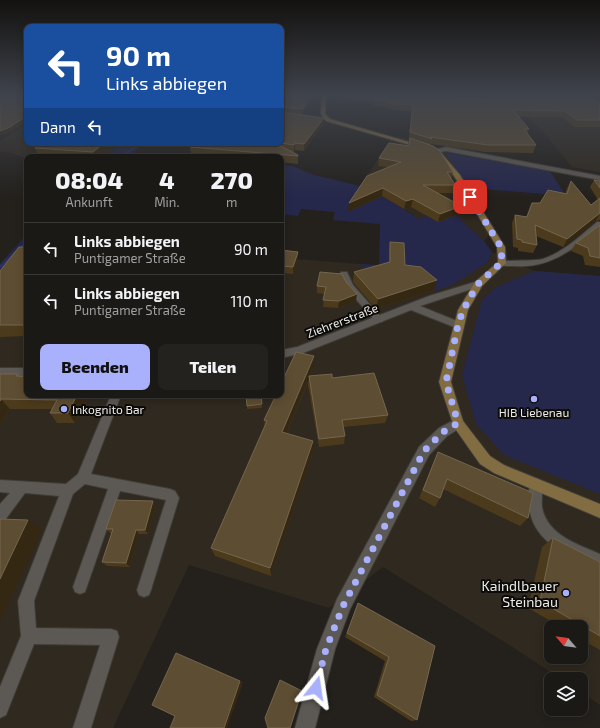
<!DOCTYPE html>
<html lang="de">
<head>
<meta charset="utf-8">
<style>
  body { margin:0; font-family:"Exo 2",sans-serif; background:#24221f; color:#f1f3f6; height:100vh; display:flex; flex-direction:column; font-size:15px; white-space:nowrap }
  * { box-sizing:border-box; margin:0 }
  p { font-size:13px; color:#a0a0a1 }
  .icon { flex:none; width:22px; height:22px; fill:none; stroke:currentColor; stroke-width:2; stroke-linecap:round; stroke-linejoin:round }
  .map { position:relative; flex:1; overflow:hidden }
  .side { position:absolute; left:24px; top:154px; width:260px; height:244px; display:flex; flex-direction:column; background:#1b1916; border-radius:8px; box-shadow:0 2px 10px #0003,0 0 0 1px #393835 }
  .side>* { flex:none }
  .guide { position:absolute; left:24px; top:24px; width:260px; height:122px; border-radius:8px; box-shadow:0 2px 10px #0003,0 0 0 1px #393835; background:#1a4fa0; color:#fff; overflow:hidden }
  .needle { width:26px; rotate:298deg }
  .fabs { position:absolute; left:544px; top:620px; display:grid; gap:8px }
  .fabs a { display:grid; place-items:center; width:44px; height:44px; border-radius:8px; background:#1b1916; box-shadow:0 2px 10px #0003,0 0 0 1px #393835; font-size:20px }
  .pin { position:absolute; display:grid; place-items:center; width:34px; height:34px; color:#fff; margin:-17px; border-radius:8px; box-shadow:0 2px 6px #0006 }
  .me { position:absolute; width:44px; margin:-22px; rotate:15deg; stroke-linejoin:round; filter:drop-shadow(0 0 3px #0008) }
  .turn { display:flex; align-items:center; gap:14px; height:84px; padding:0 16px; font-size:18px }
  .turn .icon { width:52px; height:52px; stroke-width:2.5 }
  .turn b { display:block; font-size:28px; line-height:34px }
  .then { display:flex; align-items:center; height:38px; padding:0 16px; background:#0003; gap:8px; font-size:15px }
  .eta { display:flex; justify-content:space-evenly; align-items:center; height:68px; text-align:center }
  .eta b { font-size:24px; font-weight:800; line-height:28px }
  .action { display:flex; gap:8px; margin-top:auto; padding:8px 16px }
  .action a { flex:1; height:46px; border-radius:8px; background:#a9b0fc; color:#111; font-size:16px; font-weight:800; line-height:46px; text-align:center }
  .action a+a { background:#24221f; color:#f1f3f6 }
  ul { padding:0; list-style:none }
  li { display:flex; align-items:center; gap:12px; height:52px; padding:0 16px; border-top:1px solid #393835 }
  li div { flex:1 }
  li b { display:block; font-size:15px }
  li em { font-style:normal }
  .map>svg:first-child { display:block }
  .built { fill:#2f291f; fill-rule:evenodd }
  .green { fill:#26284b }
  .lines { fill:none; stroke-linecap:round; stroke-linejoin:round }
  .stream { fill:#2e2f63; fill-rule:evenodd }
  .service-casing { stroke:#3f3c38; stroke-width:2 }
  .minor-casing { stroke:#3f3c38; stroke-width:2 }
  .secondary-casing { stroke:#3f3c38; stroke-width:2 }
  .service { fill:#5c5853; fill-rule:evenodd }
  .minor { fill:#5c5853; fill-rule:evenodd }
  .secondary { fill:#826c41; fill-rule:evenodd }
  .wall { fill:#4c3a1c }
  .shaded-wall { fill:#352813 }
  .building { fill:#5d4d32; stroke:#74664e }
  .route { stroke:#a9b0fc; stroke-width:7; stroke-dasharray:0 12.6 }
  .poi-dot { fill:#a9b0fc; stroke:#0c0b09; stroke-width:1.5 }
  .labels { text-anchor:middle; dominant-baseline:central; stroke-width:4; stroke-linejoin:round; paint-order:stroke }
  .street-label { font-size:12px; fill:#eceae7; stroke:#0c0b09 }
  .poi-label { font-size:12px; fill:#eceae7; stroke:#0c0b09; text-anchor:start }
  .near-poi-label { font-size:14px; fill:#eceae7; stroke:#0c0b09; text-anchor:end }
</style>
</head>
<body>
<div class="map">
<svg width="600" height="728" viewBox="0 0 600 728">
  <rect width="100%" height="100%" fill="#24211d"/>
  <!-- built -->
  <g class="built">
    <polygon points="505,95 600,95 600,172 572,167 544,133"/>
    <polygon points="27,124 27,143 123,143 105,157 27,157 27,159 11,153 0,152 0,141"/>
    <polygon points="399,137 444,148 495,229 484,241 472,232 419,219 394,203 360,186 391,139"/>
    <path d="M27,251v144h254v-137l79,6 12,12 116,-14 4,-10 43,19 65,5v429l-19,-13v-13h-20l-50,-33 -128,-79 -54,41 -140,-43 -76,163h-113v-443zM551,627h30v30h-30z"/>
  </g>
  <!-- green -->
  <g class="green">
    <polygon points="123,143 145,143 127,157 105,157"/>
    <polygon points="446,153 549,170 565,194 545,194 469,188"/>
    <polygon points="281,166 292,166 314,175 360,186 394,203 419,219 426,216 438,222 455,215 484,241 492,252 488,262 454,284 435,291 418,276 372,276 360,264 379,265 380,224 333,220 335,212 301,209 298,216 281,214"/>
    <polygon points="27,234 27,251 0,285 0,264"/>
    <polygon points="535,271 600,276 600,494 504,455 476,424 462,375 482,300 496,287"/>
  </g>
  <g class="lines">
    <!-- stream -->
    <g class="stream">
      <polygon points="136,143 138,143 137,147 121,157 118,157 135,146"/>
      <polygon points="26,241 27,241 27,244 1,268 0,268 0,265"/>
    </g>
    <!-- service casing -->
    <g class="service-casing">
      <g id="service">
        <polygon points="341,272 347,272 353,285 382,318 384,320 382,322 376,322 346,288 340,274"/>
        <polygon points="111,395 121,395 91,474 170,489 175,491 179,498 151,590 149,595 144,597 139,595 137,590 166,500 120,491 85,592 80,594 75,592 73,587 108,489 85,484 73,494 34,601 36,628 111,629 117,631 119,637 91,728 73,728 100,645 34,644 6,715 0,718 0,687 21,636 18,601 59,496 25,493 5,520 0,522 0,504 10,493 0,492 0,480 66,484 78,474"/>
        <path d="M536,478l4,2c4,8 1,18 2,27 5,28 35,37 58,47v14c-31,-13 -66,-23 -71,-61 -1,-8 -1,-19 3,-27z"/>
      </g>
    </g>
    <!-- minor casing -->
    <g class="minor-casing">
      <g id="minor">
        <polygon points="446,147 600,176 600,180 446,151 434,153 431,151"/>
        <path d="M597,222h3v6c-26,20 -50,41 -85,38 -6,0 -13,1 -17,-3 4,-4 35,-1 45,-4 21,-7 38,-24 54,-37z"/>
        <polygon points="478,281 481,282 481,286 420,306 462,323 463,325 462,327 454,327 411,310 303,353 281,358 281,350 297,347 429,296"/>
        <rect x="0" y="368" width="27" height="8"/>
        <polygon points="458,418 462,419 464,423 462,427 447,436 429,455 350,609 335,649 315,728 295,728 317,649 337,599 419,447 439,428"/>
      </g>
    </g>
    <!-- secondary casing -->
    <g class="secondary-casing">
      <g id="secondary">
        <polygon points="322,95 326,95 325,114 330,119 426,147 421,148 326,121 321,114"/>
        <polygon points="438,154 442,154 460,175 505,247 506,263 482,286 468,310 451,382 463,421 490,456 504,465 600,504 600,518 494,473 480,464 454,427 439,382 458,310 475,282 498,262 497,247 454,176 438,156"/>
      </g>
    </g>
    <!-- service -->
    <use href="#service" class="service"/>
    <!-- minor -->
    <use href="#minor" class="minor"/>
    <!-- secondary -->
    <use href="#secondary" class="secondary"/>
  </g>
  <!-- wall -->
  <g class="wall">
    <polygon points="281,95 315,95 303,115 297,115 323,125 304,151 295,150 294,152 293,152 298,155 298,164 281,162 281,157 228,157 191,154 190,147 194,143 281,143"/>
    <polygon points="341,95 438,95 437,98 487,98 484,95 589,95 600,103 600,127 574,127 562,117 519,117 529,129 527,134 536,145 533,153 486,152 431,144 431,145 453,172 451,179 455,185 453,193 437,193 459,214 438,222 411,207 404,209 382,196 348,212 388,167 378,166 379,158 408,146 412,111 391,110 390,108 374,106 373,102 341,100"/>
    <polygon points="42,143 115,143 97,157 69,157 38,155 35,148"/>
    <polygon points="594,180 600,181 600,220 596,221 563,247 536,236 537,245 533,253 518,251 518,248 513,247 512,223 515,215 526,217 532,203 540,203 565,194 567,188 571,181 591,205 598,200 590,187"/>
    <polygon points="600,225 600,267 585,265 583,256 571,251 576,243"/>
    <polygon points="390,242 405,265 434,290 376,309 353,282 354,272 389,262 389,251"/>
    <polygon points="27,247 27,336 0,337 0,271"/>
    <polygon points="281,250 298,252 298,259 293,274 281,273"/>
    <polygon points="346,282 356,301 338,308 323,307 324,294 317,293 317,286"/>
    <polygon points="313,368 310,376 332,378 388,415 385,423 343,427 345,436 344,444 319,447 308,385 309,380 286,434 313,452 271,576 215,556 211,548 265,427 264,420"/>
    <polygon points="0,374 19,377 89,395 75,423 57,423 50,413 52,409 10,409 0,426"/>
    <polygon points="261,395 262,408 247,409 247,406"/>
    <polygon points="438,452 528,518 520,526 443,489 440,498 435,507 419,498 434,461"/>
    <polygon points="153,501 156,506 148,534 139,534 130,567 107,566 102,562 112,533 110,533 106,529"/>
    <polygon points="553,538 600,562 600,650 581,639 581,627 561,627 528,608 542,547"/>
    <polygon points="358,603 435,646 417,720 411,721 374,697 385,661 345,637"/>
  </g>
  <!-- shaded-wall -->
  <g class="shaded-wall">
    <polygon points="311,95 315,95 303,115 303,109"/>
    <polygon points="27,116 27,122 11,132 0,136 0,131"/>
    <polygon points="324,118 323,125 304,151 304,144"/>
    <polygon points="104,143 115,143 97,157 94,157 93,152"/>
    <polygon points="295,143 295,150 294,152 294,145"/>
    <polygon points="383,188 382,196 348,212 349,203"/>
    <polygon points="413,199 411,207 404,209 406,201"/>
    <polygon points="461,206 459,214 438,222 440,214"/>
    <polygon points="600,213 596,221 563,247 567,239"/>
    <polygon points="298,252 298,259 293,274 293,267"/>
    <polygon points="437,280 434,290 376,309 378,299"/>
    <polygon points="357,294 356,301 338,308 339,301"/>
    <polygon points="314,356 313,368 309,378 309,376 309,379 282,443 282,432"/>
    <polygon points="77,395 89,395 75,423 68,413"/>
    <polygon points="1,399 10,409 0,426 0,401"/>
    <polygon points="313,441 313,452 271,576 270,568"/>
    <polygon points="153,501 156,506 148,534 145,530"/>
    <polygon points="28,520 42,530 0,622 0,579"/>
    <polygon points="136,530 139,534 130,567 126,563"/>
    <polygon points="240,681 243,683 227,728 224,728"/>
  </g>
  <!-- building -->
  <g class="building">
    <polygon points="0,95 27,95 27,116 8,128 0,131"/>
    <polygon points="281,95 311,95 303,109 281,107"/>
    <polygon points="374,95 437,95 436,98 496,99 492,95 589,95 600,103 600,120 577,120 565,111 513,110 529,129 524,129 536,145 488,145 430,137 432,139 410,132 413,104 392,104 391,101 375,100"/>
    <polygon points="281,112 324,118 304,144 295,143 294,145 281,143"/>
    <polygon points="410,138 433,146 440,151 453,172 447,172 455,185 423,185 461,206 440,214 413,199 406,201 383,188 349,203 367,176 401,162 379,158 389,143 409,146"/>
    <polygon points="42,143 104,143 93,152 35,148"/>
    <polygon points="194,143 275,143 298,155 298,156 190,147"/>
    <polygon points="594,180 600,181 600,188"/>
    <polygon points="571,181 591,205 600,198 600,213 567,239 535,225 537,245 522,242 522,240 517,239 515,215 527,217 532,203 540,203 548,190 567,194"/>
    <polygon points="600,225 600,258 590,256 588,248 576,243"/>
    <polygon points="390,242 404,243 405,265 421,267 437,280 378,299 354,272 390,262"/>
    <polygon points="19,247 27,247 27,325 0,325 0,271"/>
    <polygon points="281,250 298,252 293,267 281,266"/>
    <polygon points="320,272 342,274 346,282 357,294 339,301 323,300 326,287 317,286"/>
    <polygon points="296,352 314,356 282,432 313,441 270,568 211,548 267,421 264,420 276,395 281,395 281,384"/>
    <polygon points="374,373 388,415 342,420 345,436 319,439 309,376 332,374 332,378"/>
    <polygon points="0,374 18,374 16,376 27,377 27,395 77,395 68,413 50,413 57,400 1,399 0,401"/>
    <polygon points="246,395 261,395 262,404 247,406"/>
    <polygon points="438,452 533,493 528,518 447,479 440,498 423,490"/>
    <polygon points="116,500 153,501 145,530 136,530 126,563 102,562 113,529 106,529"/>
    <polygon points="0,519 28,520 0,579"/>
    <polygon points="553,538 600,562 600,636 540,601"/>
    <polygon points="358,603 435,646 417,720 377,695 389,657 347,633"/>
    <polygon points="176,653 240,681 224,728 170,728 175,716 152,705"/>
    <polygon points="280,680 302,691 290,728 268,728 265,718"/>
  </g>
  <!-- sky -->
  <linearGradient id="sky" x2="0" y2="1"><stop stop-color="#141210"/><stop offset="0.48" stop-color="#3f434c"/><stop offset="1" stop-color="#3f434c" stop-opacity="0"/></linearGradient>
  <rect width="600" height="197" fill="url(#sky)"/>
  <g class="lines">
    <!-- route -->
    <polyline class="route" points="316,688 326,649 343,606 424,451 443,432 458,423 446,382 458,325 463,310 478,284 502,262 501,247 470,197"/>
  </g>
  <!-- markers -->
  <g class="poi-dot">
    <circle cx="534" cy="399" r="4"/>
    <circle cx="64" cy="409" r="4"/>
    <circle cx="566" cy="593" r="4"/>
  </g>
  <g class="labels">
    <!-- street labels -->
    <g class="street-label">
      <text transform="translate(342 320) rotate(-21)">Ziehrerstraße</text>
    </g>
    <!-- poi labels -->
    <g class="poi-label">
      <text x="72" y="409">Inkognito Bar</text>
      <text x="534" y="412" text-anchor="middle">HIB Liebenau</text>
    </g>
    <!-- near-poi labels -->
    <g class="near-poi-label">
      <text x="558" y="585">Kaindlbauer<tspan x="558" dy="16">Steinbau</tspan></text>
    </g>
  </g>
</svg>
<div class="fabs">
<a><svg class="needle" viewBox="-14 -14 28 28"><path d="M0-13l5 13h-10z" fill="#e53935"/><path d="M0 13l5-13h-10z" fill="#a0a0a1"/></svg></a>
<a><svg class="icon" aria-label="layers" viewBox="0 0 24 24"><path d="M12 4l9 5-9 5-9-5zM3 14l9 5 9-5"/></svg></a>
</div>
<div class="pin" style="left:470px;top:197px;background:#d93025"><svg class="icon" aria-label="arrive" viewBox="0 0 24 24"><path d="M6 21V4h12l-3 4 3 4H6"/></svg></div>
<svg class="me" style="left:316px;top:688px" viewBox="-20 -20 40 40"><path d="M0-17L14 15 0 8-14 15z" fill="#a9b0fc" stroke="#fff" stroke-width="4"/></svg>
<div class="guide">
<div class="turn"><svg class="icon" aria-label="left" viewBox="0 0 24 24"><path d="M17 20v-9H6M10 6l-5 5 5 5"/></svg><div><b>90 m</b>Links abbiegen</div></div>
<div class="then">Dann<svg class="icon" aria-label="left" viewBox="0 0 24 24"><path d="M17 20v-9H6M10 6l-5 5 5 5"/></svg></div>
</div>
<section class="side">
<div class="eta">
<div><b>08:04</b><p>Ankunft</p></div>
<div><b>4</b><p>Min.</p></div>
<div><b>270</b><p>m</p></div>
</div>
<ul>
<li><svg class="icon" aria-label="left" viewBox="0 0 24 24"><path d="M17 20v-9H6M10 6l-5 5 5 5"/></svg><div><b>Links abbiegen</b><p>Puntigamer Straße</p></div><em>90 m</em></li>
<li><svg class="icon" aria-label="left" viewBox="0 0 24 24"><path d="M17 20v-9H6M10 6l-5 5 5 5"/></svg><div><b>Links abbiegen</b><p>Puntigamer Straße</p></div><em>110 m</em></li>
</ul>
<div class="action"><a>Beenden</a><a>Teilen</a></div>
</section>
</div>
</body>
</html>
